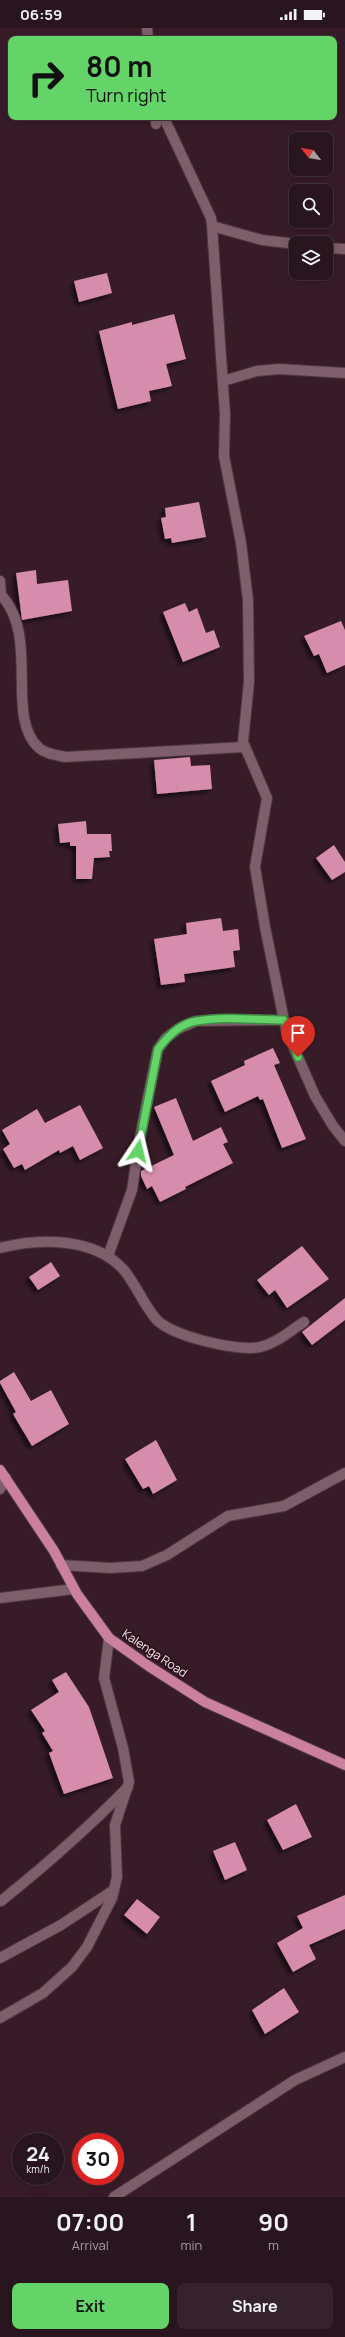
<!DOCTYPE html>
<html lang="en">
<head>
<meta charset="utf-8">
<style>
  body { margin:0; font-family:Manrope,sans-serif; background:#35222b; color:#f1f3f6; height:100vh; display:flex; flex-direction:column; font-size:15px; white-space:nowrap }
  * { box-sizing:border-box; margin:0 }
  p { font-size:13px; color:#a59fa4 }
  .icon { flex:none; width:22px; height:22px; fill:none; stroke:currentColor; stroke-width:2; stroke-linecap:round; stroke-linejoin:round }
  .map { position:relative; height:2169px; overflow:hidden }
  .side { display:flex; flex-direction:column; background:#29151e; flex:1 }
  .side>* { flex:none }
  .guide { position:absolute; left:8px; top:8px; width:329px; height:84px; border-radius:8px; box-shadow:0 2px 10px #0003,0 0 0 1px #45343c; background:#64d468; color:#111; overflow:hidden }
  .needle { width:26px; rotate:301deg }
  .tools { position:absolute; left:289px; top:104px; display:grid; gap:8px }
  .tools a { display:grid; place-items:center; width:44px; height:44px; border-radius:8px; background:#29151e; box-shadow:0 2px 10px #0003,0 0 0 1px #45343c; font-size:20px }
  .speed { position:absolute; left:12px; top:2105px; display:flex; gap:8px; font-size:20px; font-weight:700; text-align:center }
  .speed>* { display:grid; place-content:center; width:52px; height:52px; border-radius:50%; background:#29151e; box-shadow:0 2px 10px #0003,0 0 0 1px #45343c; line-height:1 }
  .speed small { font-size:10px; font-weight:400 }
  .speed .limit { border:6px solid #d22; background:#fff; color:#111 }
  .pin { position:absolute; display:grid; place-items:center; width:34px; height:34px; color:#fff; margin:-41px -17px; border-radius:50% 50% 50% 0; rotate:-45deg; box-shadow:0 0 4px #0007 }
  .pin .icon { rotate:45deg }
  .me { position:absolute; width:44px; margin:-22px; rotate:10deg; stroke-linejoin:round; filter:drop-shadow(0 0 3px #0008) }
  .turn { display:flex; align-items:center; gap:14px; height:84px; padding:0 12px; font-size:18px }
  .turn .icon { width:52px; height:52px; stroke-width:2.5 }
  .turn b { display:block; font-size:28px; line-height:34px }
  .eta { display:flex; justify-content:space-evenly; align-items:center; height:68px; text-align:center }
  .eta b { font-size:24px; font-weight:700; line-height:28px }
  .action { display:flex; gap:8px; margin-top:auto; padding:8px 12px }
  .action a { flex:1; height:46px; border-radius:8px; background:#64d468; color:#111; font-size:16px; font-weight:700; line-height:46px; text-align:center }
  .action a+a { background:#35222b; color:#f1f3f6 }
  .status { display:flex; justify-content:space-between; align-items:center; height:28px; padding:0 20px; background:#29151e; direction:ltr }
  .status svg { height:11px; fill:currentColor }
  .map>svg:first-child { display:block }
  .building { fill:#d68dab; filter:url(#shadow) }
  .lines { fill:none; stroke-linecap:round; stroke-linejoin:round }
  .minor-casing { stroke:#4e3741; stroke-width:12 }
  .major-casing { stroke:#4e3741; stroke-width:12 }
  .minor { stroke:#7e5e6a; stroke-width:10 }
  .major { stroke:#cb809f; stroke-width:10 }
  .route-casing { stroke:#418a44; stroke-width:10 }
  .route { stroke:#64d468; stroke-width:7 }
  .labels { text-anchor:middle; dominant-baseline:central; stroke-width:4; stroke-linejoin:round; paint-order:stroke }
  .street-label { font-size:12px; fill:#fae6ed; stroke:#2d131e }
</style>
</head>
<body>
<div class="status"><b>06:59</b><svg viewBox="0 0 49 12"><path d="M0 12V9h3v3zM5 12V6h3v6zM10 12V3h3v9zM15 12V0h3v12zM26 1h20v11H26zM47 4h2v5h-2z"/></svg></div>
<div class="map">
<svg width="345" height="2169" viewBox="0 0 345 2169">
  <defs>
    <filter id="shadow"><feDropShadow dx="-3.5" dy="3.5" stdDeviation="2" flood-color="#0009"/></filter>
  </defs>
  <rect width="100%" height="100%" fill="#371c28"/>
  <!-- building -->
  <g class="building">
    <polygon points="107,245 112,265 79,274 74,253"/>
    <polygon points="174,286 186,331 166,336 172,358 149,363 151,373 118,381 99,303 132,294 132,297"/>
    <polygon points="199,474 206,509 172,515 171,510 165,511 161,490 166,489 165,480"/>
    <polygon points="36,542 37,556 68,552 72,583 22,592 16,545"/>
    <polygon points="185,575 189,584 197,580 206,605 214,602 220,619 183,634 163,584"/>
    <polygon points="341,593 345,602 345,637 327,645 319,626 314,628 304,608"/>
    <polygon points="190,729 191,738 210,737 212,761 157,766 154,732"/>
    <polygon points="86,793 87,806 111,806 112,823 109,823 110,829 94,830 92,851 76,851 76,818 70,818 70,814 60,815 58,796"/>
    <polygon points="334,817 345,834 345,844 332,852 316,830"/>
    <polygon points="221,890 223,903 238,901 240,922 233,923 235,939 184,946 185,954 161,957 154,911 187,906 186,895"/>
    <polygon points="273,1020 280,1035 274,1037 306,1111 282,1120 263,1071 260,1072 258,1068 225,1084 211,1053 245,1037 244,1033"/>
    <polygon points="176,1070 193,1113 221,1099 228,1114 223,1116 233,1135 185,1159 186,1161 160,1174 152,1158 147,1161 141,1148 141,1143 174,1127 154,1079"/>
    <polygon points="80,1077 103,1120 80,1132 73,1118 60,1125 59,1122 25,1142 22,1136 14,1140 3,1121 10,1116 2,1102 37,1081 45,1095"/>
    <polygon points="302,1218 329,1251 287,1280 275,1262 269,1267 257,1252"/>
    <polygon points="51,1234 60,1248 38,1262 29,1249"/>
    <polygon points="345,1270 345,1292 312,1317 302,1304"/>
    <polygon points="14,1344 31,1373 51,1362 69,1396 32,1418 13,1386 16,1384 0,1355 0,1353"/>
    <polygon points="156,1412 177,1452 153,1466 149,1458 143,1461 125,1431"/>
    <polygon points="66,1644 89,1679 113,1750 64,1766 49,1725 53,1723 42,1705 45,1703 31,1682 59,1664 52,1652"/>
    <polygon points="296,1776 312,1809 283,1822 267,1792"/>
    <polygon points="235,1814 247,1842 225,1852 213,1823"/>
    <polygon points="345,1867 345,1901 309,1917 316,1931 293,1944 277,1915 303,1900 297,1888"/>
    <polygon points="137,1871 160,1889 147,1906 124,1887"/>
    <polygon points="284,1960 299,1984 265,2006 252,1982"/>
  </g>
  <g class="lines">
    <!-- minor casing -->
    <g class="minor-casing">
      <g id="minor">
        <polyline points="147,0 148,11"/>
        <polyline points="156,89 156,96"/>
        <polyline points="166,94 211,190 212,198 225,386 224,428 241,515 248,572 249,654 243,714 267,770 255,839 265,899 286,1002 315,1068 333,1098 345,1113"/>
        <polyline points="212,198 262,212 296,216"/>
        <polyline points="326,220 345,221"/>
        <polyline points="223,353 257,343 279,341 345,345"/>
        <polyline points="0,553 1,568"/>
        <path d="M0,566c41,41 4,123 39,154 7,6 17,7 26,9l179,-10"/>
        <path d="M0,1220c39,-10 93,-11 123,21 13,15 20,35 33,50 15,17 82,33 104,28 17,-4 30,-16 44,-25"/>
        <polyline points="108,1228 132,1162 140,1109 155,1035 158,1021 166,1010 178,1001 196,993 284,992"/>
        <polyline points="0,1461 6,1450"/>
        <polyline points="61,1537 110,1540 142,1538 167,1527 228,1488 284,1478 345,1445"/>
        <polyline points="0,1570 74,1561"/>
        <path d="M1,1873c45,-36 87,-73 127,-114"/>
        <polyline points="0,1930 61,1897 114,1862"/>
        <polyline points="0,1990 43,1965 72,1939 87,1919 112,1870 117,1849 115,1797 129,1754 123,1720 104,1650 109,1610"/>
        <polyline points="114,2169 295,2052 345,2029"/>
      </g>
    </g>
    <!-- major casing -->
    <g class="major-casing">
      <polyline id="major" points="0,1442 54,1523 77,1566 109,1610 150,1639 205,1674 345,1737"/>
    </g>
    <!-- minor -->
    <use href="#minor" class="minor"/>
    <!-- major -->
    <use href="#major" class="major"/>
  </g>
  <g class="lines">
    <!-- route casing -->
    <g class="route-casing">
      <path id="route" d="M138,1123l20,-102c9,-12 23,-26 39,-28 28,-5 59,-1 87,-1l14,37"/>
    </g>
    <!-- route -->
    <use href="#route" class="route"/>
  </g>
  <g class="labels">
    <!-- street labels -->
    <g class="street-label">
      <text transform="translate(155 1625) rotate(34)">Kalenga Road</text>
    </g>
  </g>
</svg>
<div class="tools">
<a><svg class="needle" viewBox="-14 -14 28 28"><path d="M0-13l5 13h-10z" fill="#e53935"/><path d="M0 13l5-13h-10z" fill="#a59fa4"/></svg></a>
<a><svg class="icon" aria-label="search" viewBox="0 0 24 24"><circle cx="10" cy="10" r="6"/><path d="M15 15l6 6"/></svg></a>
<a><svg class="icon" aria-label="layers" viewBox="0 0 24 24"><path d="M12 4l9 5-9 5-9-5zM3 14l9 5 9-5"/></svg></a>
</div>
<div class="speed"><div>24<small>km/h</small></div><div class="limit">30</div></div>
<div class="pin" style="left:298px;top:1029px;background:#d93025"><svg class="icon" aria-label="arrive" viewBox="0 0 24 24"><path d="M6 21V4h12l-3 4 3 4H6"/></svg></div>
<svg class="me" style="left:138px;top:1123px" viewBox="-20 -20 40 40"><path d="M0-17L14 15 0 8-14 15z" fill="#64d468" stroke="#fff" stroke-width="4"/></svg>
<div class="guide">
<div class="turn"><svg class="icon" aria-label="right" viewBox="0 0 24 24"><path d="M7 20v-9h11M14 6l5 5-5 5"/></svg><div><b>80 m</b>Turn right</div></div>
</div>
</div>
<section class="side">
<div class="eta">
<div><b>07:00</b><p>Arrival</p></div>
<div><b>1</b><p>min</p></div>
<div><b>90</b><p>m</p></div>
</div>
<div class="action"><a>Exit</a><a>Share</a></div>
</section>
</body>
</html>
